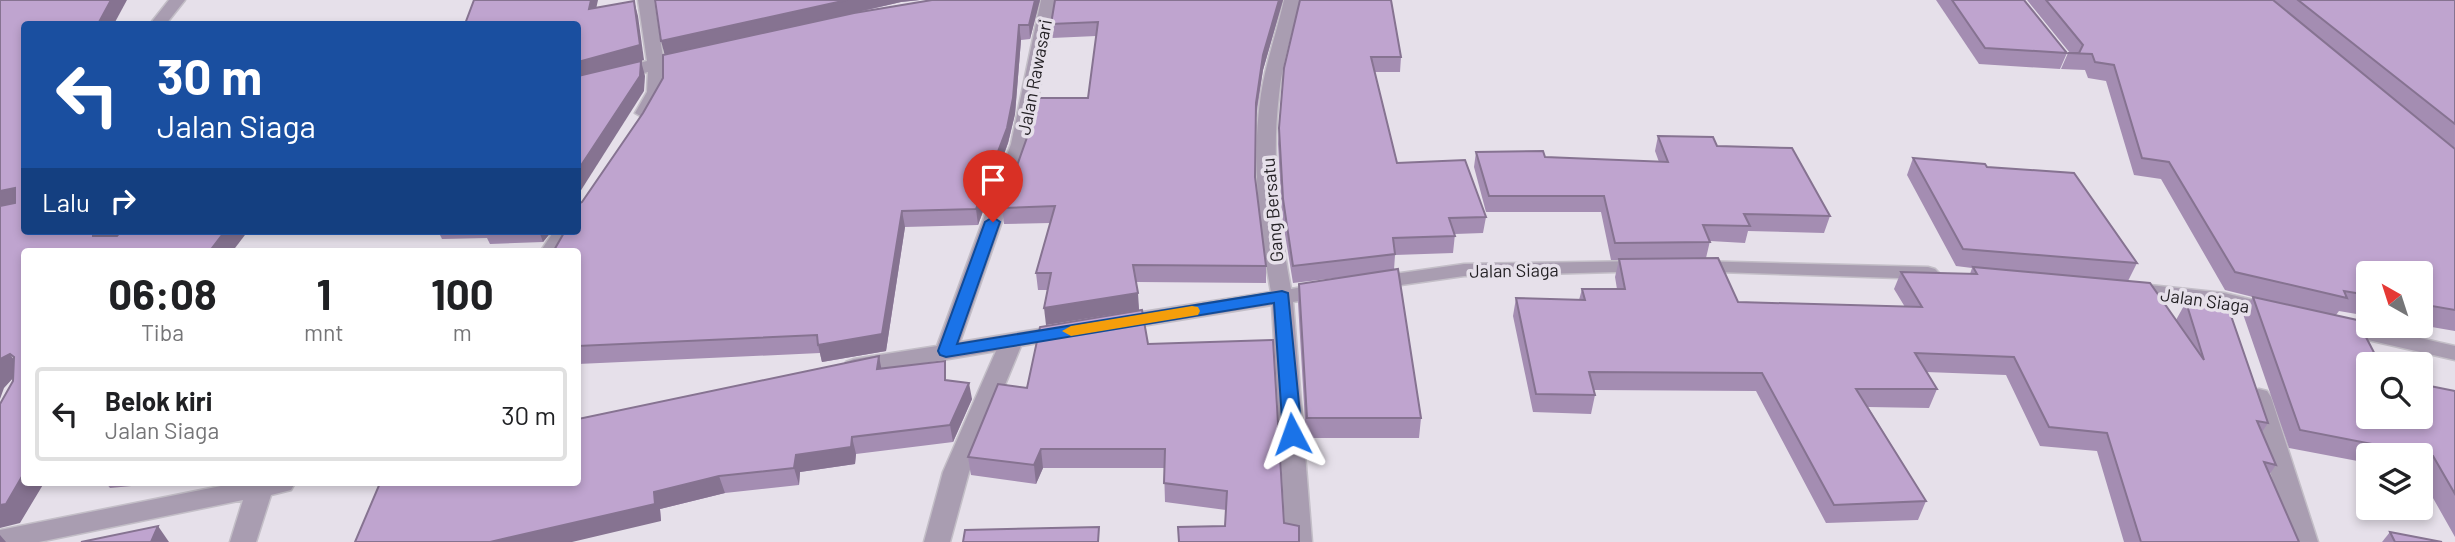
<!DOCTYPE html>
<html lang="id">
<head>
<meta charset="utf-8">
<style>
  body { margin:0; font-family:Barlow,sans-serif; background:#f2f2f2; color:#202124; height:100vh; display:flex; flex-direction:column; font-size:26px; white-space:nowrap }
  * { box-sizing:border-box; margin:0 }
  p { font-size:23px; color:#757577 }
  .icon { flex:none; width:38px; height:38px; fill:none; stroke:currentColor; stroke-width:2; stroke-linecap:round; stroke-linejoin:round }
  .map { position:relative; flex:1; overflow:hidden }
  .sheet { position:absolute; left:21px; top:248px; width:560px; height:238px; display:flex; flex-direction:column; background:#fff; border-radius:7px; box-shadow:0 4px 10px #0003 }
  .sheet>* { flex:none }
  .top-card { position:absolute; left:21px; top:21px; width:560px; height:214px; border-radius:7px; box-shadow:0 4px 10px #0003; background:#1a4fa0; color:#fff; overflow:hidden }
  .needle { width:46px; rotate:321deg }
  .buttons { position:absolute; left:2356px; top:261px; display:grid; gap:14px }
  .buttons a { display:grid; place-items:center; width:77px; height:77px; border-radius:7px; background:#fff; box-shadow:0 4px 10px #0003; font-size:35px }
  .pin { position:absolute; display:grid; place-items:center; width:60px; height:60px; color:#fff; margin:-72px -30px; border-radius:50% 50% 50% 0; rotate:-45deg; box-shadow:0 0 7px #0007 }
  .pin .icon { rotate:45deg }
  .me { position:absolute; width:77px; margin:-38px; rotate:356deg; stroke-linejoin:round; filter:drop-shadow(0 0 5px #0008) }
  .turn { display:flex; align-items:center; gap:24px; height:147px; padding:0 21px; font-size:32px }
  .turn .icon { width:91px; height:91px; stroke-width:2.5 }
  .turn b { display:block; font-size:49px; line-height:60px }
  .then { display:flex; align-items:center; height:66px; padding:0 21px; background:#0003; gap:14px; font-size:26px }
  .eta { display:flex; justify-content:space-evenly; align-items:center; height:119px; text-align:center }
  .eta b { font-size:42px; font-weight:700; line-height:49px }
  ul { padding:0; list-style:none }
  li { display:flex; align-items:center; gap:21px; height:94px; margin:0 14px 10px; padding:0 7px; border:4px solid #e0e0e0; border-radius:7px }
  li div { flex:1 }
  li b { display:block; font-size:26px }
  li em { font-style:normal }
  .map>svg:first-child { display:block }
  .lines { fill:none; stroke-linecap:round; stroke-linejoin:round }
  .minor-casing { stroke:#c3bec7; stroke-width:3 }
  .minor { fill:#a99db1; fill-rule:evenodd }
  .wall { fill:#a48db2 }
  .shaded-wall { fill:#867391 }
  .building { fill:#bfa4cf; stroke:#867391; stroke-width:2 }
  .route { fill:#1a73e8; stroke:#114b97; stroke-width:2 }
  .slow { fill:#f59e0b }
  .labels { text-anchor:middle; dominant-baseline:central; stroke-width:7; stroke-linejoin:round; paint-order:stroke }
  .street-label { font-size:18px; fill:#242125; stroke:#e6e0ea }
</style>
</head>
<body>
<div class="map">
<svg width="2455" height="542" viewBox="0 0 2455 542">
  <rect width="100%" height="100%" fill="#e6e0ea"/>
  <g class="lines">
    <!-- minor casing -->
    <g class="minor-casing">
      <g id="minor">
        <polygon points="169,0 185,0 166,24 150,24"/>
        <polygon points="638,0 654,0 663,57 689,51 697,56 695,60 664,67 665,92 650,117 644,118 635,113 647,92 648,72 578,89 578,79 647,61"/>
        <polygon points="1041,0 1057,0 1029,144 960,342 1064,325 1072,327 1075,332 1072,337 1021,346 969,472 950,542 924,542 943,472 996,351 854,375 846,372 843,367 846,362 854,359 937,346 1011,144"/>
        <path d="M1284,0h16c-7,31 -18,63 -21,95 -8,66 0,130 12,194l36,-6 8,2 3,5 -3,5 -42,7 19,240h-26l-14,-237 -155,25 -8,-2 -3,-5 3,-5 8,-2 154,-24c-12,-65 -20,-132 -10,-198 5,-31 16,-63 23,-94z"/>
        <polygon points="554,231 574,231 560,252 540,252"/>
        <polygon points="1644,261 1651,263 1654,267 1651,271 1464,276 1373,289 1365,288 1362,283 1365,278 1373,277 1464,264"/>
        <polygon points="1694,261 1928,267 1935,269 1939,273 1935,277 1928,279 1687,271 1684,267 1687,263"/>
        <polygon points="2131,283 2224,293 2283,307 2286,312 2283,317 2275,319 2224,307 2123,295 2120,290 2123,285"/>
        <polygon points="2337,319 2455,346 2455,360 2329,331 2326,326 2329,321"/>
        <polygon points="2259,389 2267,391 2271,397 2318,542 2292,542 2247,397 2251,391"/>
        <polygon points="236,483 295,483 291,490 271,495 256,542 230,542 243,500 39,542 0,542 0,530"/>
      </g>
    </g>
    <!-- minor -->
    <use href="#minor" class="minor"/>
  </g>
  <!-- wall -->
  <g class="wall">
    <polygon points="655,0 920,0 901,2 821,21 1040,0 1030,39 1021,40 1015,114 1008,143 978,225 905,227 886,351 822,362 820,353 578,364 578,252 582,202 643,113 663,78 665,55"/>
    <polygon points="1055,0 1283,0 1263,70 1256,118 1255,177 1266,266 1266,283 1136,282 1139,310 1046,325 1048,290 1038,290 1036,273 1050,223 1004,224 1002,208 1088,98 1096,36 1052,38 1051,24"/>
    <polygon points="1300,0 1401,57 1400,72 1374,72 1397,163 1486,217 1483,233 1455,234 1453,253 1395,255 1394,270 1421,418 1419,438 1306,438 1298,303 1299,284 1353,276 1293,283 1282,216 1278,144 1279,128"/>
    <polygon points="1936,0 2024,0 2067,53 2060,69 1979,64"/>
    <polygon points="2027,0 2455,0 2455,331 2420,325 2420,273 2368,273 2368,316 2339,311 2336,315 2368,416 2455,391 2455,537 2420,475 2420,455 2368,455 2368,463 2289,448 2243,314 2253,297 2225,290 2161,179 2134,175 2106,81 2088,78 2085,70 2061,69 2068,53 2070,53"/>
    <polygon points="1658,136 1717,146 1830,216 1824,233 1748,231 1745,243 1710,241 1706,258 1738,302 1905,307 1894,289 1901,272 1970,274 1972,268 1956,266 1907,175 1913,158 1987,167 2137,263 2128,281 2176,320 2186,302 2268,423 2262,432 2276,465 2269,475 2299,542 2124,542 2097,451 2040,446 2006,375 1926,372 1937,389 1929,408 1868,407 1926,501 1918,520 1826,523 1756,391 1594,390 1595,395 1591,414 1533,412 1513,316 1516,298 1579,300 1582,289 1617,289 1615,277 1619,260 1611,260 1601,212 1486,212 1474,167 1476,152 1545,157 1659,162 1655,151"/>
    <polygon points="438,231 552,231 543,242 490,244 487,238 442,239"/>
    <polygon points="1273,340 1225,526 1226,510 1165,502 1164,468 1043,468 1036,484 971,475 968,457 1027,388 1148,344"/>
    <polygon points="882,368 947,380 972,399 953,442 856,454 855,464 800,472 799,485 725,493 660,509 661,521 578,483"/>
    <polygon points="106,483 164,483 110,488"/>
    <polygon points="2390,532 2442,542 2382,542"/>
  </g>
  <!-- shaded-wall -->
  <g class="shaded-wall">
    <polygon points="111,0 127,0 114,24 98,24"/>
    <polygon points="591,0 598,0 593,23 589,9"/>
    <polygon points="847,0 920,0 901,2 665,56 661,41"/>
    <polygon points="1035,0 1040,0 1030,39 1029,25"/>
    <polygon points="1279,0 1283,0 1263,70 1255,118 1256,103 1263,55"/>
    <polygon points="634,1 638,16 644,60 578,78 578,62"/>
    <polygon points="1019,25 1021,40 1015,114 1008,143 978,225 976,209"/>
    <polygon points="641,61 645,76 644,91 578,195 578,170"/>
    <polygon points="15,188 24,203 0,211 0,191"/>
    <polygon points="902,211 905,227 886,351 822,362 818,345"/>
    <polygon points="94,231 118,231 104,250 93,236 93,233"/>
    <polygon points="225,231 248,231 232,252 209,252"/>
    <polygon points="539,231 552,231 543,242"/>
    <polygon points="1138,293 1139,310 1046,325 1044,308"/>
    <polygon points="10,354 23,373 15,376 4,388 0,399 0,359"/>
    <polygon points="879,356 882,372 877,369"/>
    <polygon points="969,383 972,399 953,442 950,425"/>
    <polygon points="852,437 856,454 855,464 800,472 799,485 794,468 796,455"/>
    <polygon points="1041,449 1043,468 1036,484 1034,465"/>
    <polygon points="24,473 24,483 44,483 20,523 0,528 0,505"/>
    <polygon points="719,476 725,493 660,509 661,521 572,542 490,542 654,492"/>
    <polygon points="158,526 169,542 151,542"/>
    <polygon points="0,535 6,542 0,542"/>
  </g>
  <!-- building -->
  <g class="building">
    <polygon points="0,0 111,0 98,24 24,24 24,231 94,231 93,233 93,236 117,236 121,231 225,231 209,252 24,252 24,473 6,504 0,505 0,404 13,381 14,357 10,354 0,359 0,206 15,203 15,188 0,191"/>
    <polygon points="474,0 591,0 589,9 634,1 640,45 578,62 578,24 465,24"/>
    <polygon points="655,0 847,0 661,41"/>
    <polygon points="932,0 1035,0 1029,25 1019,25 1013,98 1007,128 976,209 902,211 882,334 818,345 817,335 578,346 578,252 553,252 565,231 578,231 578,204 582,202 643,113 663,78 663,55 854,13"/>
    <polygon points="1055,0 1279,0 1263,55 1256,103 1255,177 1266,266 1133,265 1138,293 1044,308 1051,273 1036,273 1055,206 1002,208 1030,129 1036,98 1088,98 1098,22 1051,24"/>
    <polygon points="1300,0 1391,0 1401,57 1371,57 1397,163 1465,160 1486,217 1449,218 1455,236 1393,238 1395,254 1293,266 1283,199 1279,128 1284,68"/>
    <polygon points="1952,0 2024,0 2067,53 1985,48"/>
    <polygon points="2046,0 2273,0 2455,149 2455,310 2420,304 2420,273 2368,273 2368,295 2344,291 2347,298 2235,272 2169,162 2142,158 2114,65 2095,62 2092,54 2068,53 2079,53 2083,45"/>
    <polygon points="2298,0 2455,0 2455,124"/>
    <polygon points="641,61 640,76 578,170 578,76"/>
    <polygon points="1658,136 1713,137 1717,146 1792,148 1830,216 1744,214 1750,226 1703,225 1710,242 1615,243 1604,196 1489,196 1476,152 1543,151 1545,157 1668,162"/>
    <polygon points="1913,158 1985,164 1987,167 2074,173 2137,263 1963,249"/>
    <polygon points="1718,258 1738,302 1922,307 1901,272 1977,274 1973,267 2150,283 2204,360 2186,302 2229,310 2268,423 2257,421 2276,465 2264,462 2299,542 2141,542 2107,433 2049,427 2014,357 1915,353 1937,389 1856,389 1926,501 1834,505 1762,373 1589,372 1595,395 1536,394 1516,298 1585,300 1582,289 1625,289 1619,259"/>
    <polygon points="1398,269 1421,418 1307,418 1299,284"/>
    <polygon points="2253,297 2357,320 2380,364 2368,364 2368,416 2420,416 2420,384 2455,391 2455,494 2433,456 2300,430"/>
    <polygon points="1142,310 1148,344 1273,340 1284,523 1299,526 1299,542 1179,542 1178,527 1225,526 1227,491 1164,483 1165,449 1041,449 1034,465 968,457 998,384 1027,388 1040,327"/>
    <polygon points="879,356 877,369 945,361 945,380 969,383 950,425 852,437 851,447 796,455 794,468 719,476 654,492 655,504 490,542 355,542 380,483 578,483 578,419"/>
    <polygon points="158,526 151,542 81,542"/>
    <polygon points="1099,527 1098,542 963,542 965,530"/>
    <polygon points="2390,532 2442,542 2395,542"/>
  </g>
  <!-- route -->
  <polygon class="route" points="993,217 1000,222 957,344 1282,291 1288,293 1302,434 1299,438 1286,438 1283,434 1274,303 946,357 940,355 938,351 985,222"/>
  <!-- slow -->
  <polygon class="slow" points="1192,306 1198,307 1200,311 1198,315 1071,336 1062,331 1071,326"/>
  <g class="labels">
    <!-- street labels -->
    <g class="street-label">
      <text transform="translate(1034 77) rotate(-79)">Jalan Rawasari</text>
      <text transform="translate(1272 210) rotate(-95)">Gang Bersatu</text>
      <text transform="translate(1514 270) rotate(-1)">Jalan Siaga</text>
      <text transform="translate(2205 300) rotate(8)">Jalan Siaga</text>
    </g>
  </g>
</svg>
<div class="buttons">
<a><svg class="needle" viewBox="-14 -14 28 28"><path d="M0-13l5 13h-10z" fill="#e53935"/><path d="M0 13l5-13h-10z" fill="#757577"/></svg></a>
<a><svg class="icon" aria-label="search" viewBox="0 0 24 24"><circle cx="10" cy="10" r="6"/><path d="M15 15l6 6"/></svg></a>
<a><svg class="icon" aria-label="layers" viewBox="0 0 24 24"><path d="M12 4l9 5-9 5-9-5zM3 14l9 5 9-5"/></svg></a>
</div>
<div class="pin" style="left:993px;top:222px;background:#d93025"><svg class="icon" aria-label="arrive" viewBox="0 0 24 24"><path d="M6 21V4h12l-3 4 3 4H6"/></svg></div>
<svg class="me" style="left:1292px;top:434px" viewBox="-20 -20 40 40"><path d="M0-17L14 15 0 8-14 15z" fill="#1a73e8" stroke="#fff" stroke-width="4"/></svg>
<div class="top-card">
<div class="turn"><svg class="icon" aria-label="left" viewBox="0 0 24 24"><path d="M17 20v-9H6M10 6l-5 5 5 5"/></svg><div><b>30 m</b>Jalan Siaga</div></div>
<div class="then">Lalu<svg class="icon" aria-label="right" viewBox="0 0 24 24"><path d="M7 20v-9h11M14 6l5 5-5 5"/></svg></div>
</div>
<section class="sheet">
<div class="eta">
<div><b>06:08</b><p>Tiba</p></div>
<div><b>1</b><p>mnt</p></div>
<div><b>100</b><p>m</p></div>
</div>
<ul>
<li><svg class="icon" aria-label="left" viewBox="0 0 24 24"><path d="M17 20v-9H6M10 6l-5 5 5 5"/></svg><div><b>Belok kiri</b><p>Jalan Siaga</p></div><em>30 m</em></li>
</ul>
</section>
</div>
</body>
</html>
